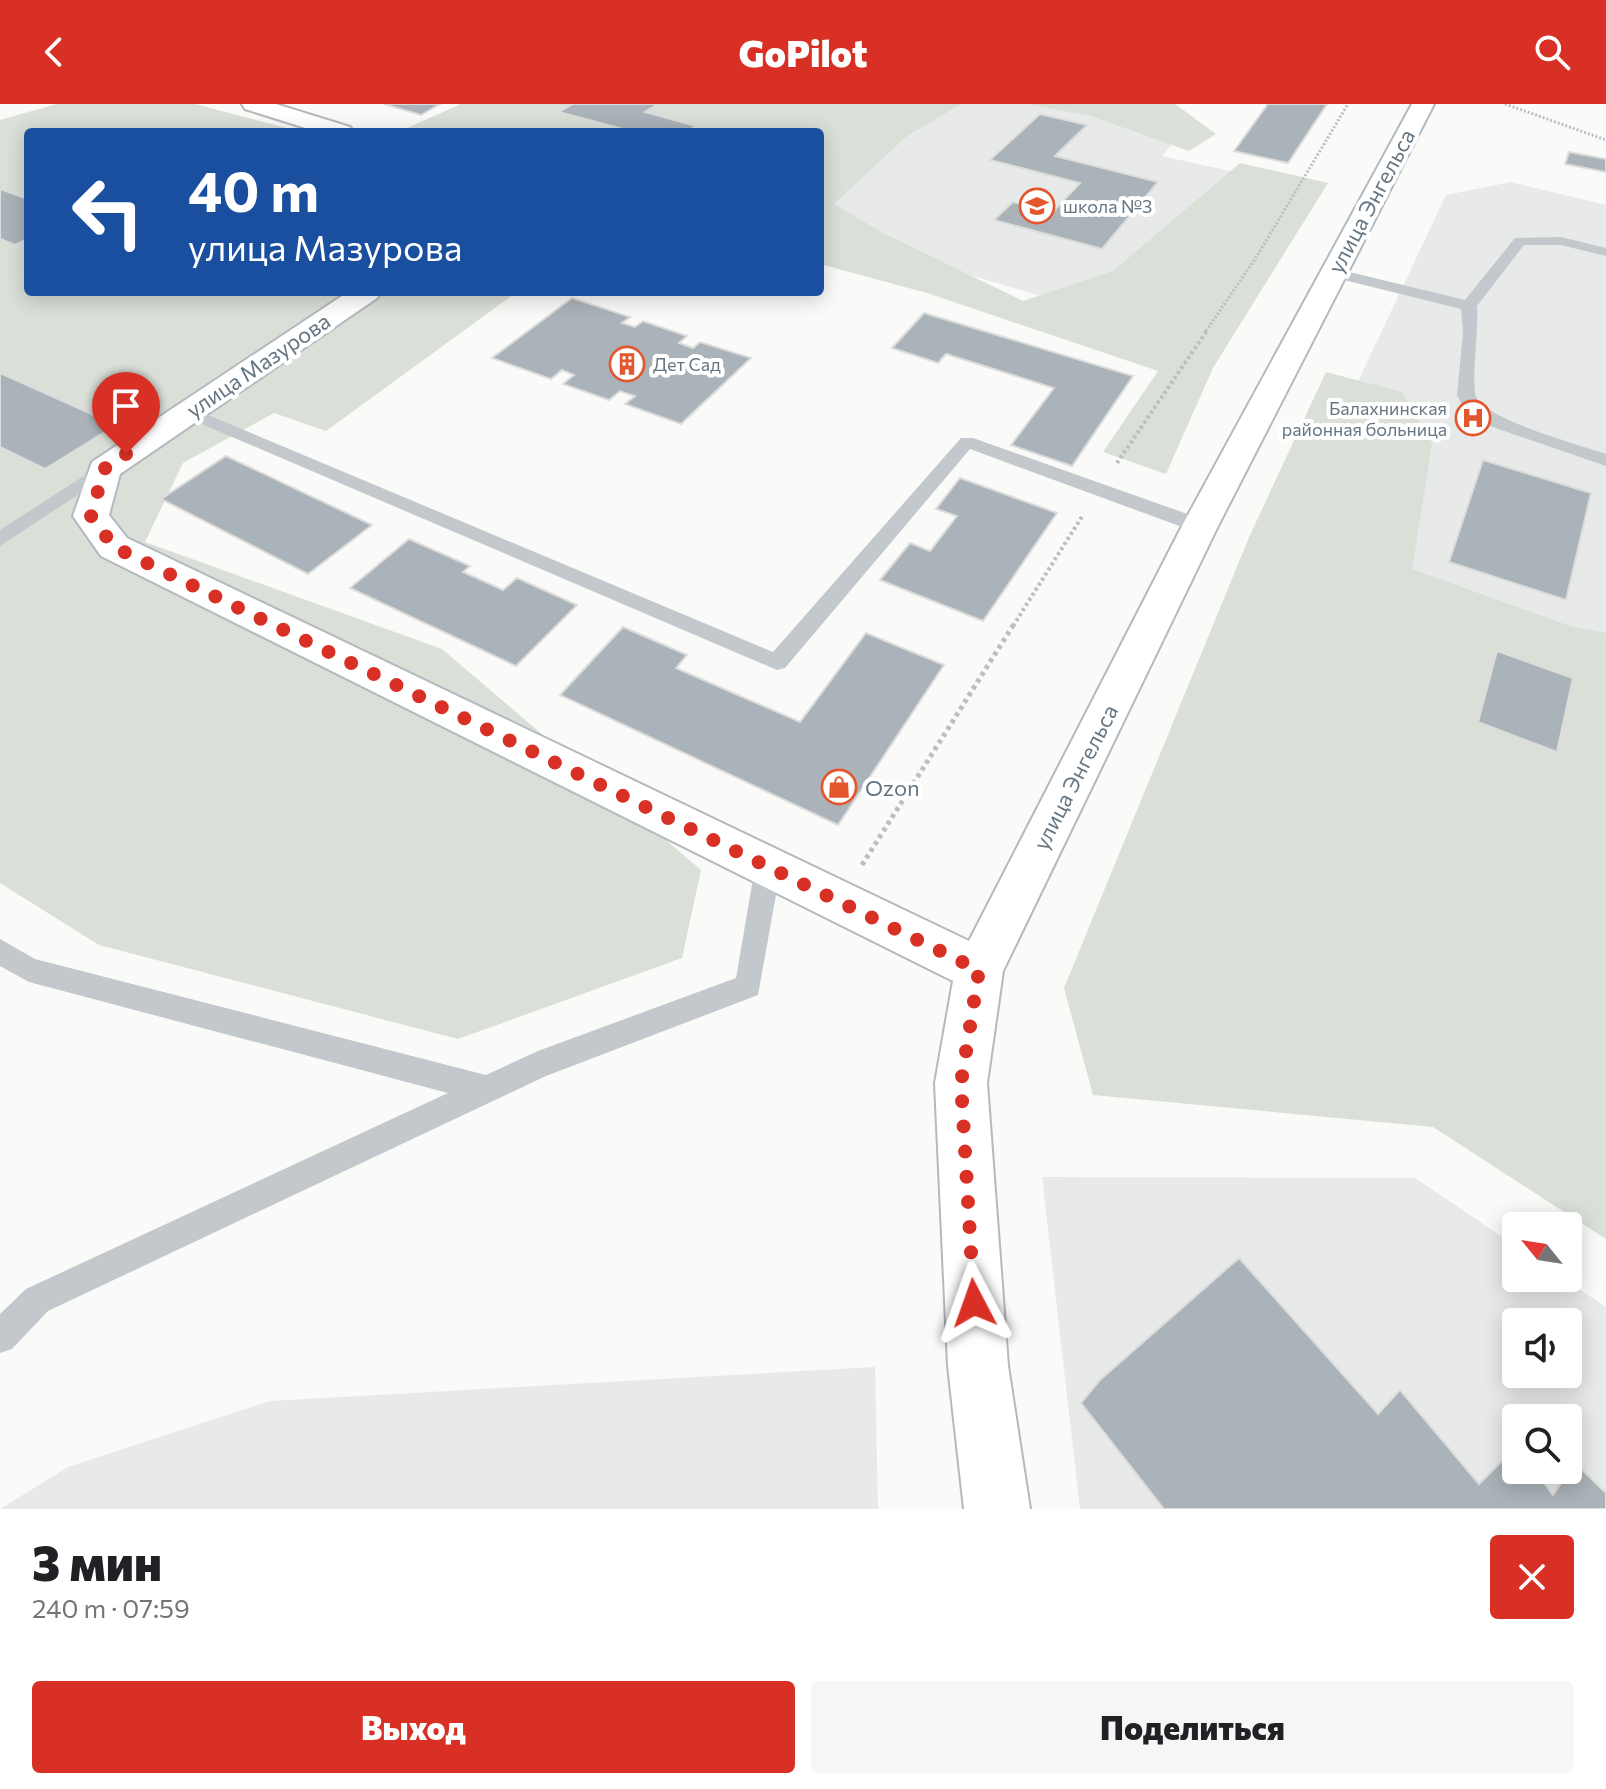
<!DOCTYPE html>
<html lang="ru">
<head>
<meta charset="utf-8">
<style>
  body { margin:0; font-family:Commissioner,sans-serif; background:#f6f6f6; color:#202124; height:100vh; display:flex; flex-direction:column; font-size:30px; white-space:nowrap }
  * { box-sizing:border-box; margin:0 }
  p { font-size:26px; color:#757577 }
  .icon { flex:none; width:44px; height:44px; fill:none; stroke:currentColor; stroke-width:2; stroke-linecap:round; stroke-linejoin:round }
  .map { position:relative; height:1405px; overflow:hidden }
  .side { display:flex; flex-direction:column; background:#fff; flex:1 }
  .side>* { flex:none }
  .top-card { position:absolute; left:24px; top:24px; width:800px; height:168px; border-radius:8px; box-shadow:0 4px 20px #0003; background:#1a4fa0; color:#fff; overflow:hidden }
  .needle { width:52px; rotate:300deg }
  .tools { position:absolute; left:1502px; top:1108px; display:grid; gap:16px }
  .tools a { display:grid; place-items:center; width:80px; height:80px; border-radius:8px; background:#fff; box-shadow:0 4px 20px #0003; font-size:40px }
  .pin { position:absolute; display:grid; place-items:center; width:68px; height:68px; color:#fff; margin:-82px -34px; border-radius:50% 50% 50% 0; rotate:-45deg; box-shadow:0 0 8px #0007 }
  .pin .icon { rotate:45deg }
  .me { position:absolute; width:88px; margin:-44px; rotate:356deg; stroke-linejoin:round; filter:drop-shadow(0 0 6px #0008) }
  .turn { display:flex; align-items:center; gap:28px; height:168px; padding:0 32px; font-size:36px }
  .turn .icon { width:104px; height:104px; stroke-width:2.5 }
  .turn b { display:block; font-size:56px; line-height:68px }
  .round { display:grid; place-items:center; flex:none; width:84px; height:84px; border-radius:8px; background:#f6f6f6 }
  .headline { display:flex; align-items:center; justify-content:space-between; height:136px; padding:0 32px }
  h1 { font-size:48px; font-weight:800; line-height:60px }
  .primary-button { display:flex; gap:16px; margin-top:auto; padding:16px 32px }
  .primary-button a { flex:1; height:92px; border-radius:8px; background:#d93025; color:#fff; font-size:32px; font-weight:800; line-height:92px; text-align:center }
  .primary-button a+a { background:#f6f6f6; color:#202124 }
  header { display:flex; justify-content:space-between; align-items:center; height:104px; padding:0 32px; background:#d93025; color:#fff; font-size:36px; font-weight:800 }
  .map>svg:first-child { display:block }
  .built { fill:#e8e9e9; fill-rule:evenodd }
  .green { fill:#dadfd7 }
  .building { fill:#aab3b9; stroke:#dcdcda; stroke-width:2 }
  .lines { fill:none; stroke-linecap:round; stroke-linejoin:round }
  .secondary-casing { stroke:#b3babf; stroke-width:4 }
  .path-far2 { stroke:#bbbfc2; stroke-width:3; stroke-dasharray:2 2; stroke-linecap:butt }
  .path-far1 { stroke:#bbbfc2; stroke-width:4; stroke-dasharray:3 3; stroke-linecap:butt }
  .path { stroke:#bbbfc2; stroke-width:5; stroke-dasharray:4 4; stroke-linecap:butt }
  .lane { fill:#c3c8cc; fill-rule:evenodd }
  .secondary { fill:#fff; fill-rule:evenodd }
  .route { stroke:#d93025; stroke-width:14; stroke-dasharray:0 25.2 }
  .labels { text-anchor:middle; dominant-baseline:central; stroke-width:8; stroke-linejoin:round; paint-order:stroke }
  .far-poi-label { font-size:18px; fill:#657683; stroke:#fff; text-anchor:start }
  .street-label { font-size:22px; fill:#657683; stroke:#fff }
  .poi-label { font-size:22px; fill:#657683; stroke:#fff; text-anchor:start }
</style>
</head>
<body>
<header><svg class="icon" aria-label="back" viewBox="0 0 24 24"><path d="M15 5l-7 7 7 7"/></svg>GoPilot<svg class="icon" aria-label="search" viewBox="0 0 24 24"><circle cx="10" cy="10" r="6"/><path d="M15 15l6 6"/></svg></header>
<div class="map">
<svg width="1606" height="1405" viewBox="0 0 1606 1405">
  <rect width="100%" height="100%" fill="#fafaf8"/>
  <!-- built -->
  <g class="built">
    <polygon points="920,0 1104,0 1190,20 1162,52 1271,76 1173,231 820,127 820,78"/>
    <polygon points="1511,78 1606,101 1606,877 1240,527 1446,91"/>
    <path d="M1042,1073l373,1 101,68v32h47l43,29v202h-526zM1516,1218h52v52h-52zM1516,1314h52v52h-52z"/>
    <polygon points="875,1263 878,1405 0,1405 68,1363 270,1297"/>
  </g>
  <!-- green -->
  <g class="green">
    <polygon points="57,0 195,0 302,28 28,28 28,188 517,188 326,327 274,309 183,359 145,438 442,545 701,766 682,854 458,935 99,841 0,779 0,16"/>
    <polygon points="461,0 961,0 907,32 834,100 883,129 1023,197 1113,167 1240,59 1328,79 1213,264 1166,370 1103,348 1158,267 927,189 820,160 820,28 398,28"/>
    <polygon points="1028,0 1175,0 1216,30 1189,47 1091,12"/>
    <polygon points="1326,268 1402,288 1432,340 1412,465 1570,522 1606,529 1606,1135 1433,1023 1093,991 1064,884 1250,431"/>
  </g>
  <!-- building -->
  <g class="building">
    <polygon points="384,0 440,0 421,11"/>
    <polygon points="573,0 658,0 645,8 696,22 687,28 634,28 559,8"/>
    <polygon points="1268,0 1327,0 1288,59 1234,47"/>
    <polygon points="1040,10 1087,21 1055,52 1158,78 1102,145 994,116 1013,98 1053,108 1080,79 990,56"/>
    <polygon points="1569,48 1606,55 1606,68 1565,60"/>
    <polygon points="0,85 28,95 28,135 15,141 0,135"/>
    <polygon points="572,194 630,213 622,219 635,223 643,217 687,232 679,239 693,244 700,238 751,254 681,320 625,300 635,292 620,287 609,296 563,280 574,271 562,266 551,275 492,254"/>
    <polygon points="924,209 1133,272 1072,362 1011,341 1054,284 946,250 938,259 892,244"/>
    <polygon points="0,269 116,321 45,365 0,343"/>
    <polygon points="226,352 372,421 308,470 161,395"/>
    <polygon points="1483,356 1591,389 1566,496 1449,458"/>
    <polygon points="960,374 1057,409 983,517 880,476 910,439 930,447 957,412 936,405"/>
    <polygon points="409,435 470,462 463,468 503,486 517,474 577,501 516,562 350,484"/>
    <polygon points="623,523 687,551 676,564 800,618 866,529 944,561 838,721 560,591"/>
    <polygon points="1497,547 1573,574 1557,648 1478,618"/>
    <polygon points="1239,1154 1378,1310 1400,1286 1479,1380 1516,1343 1516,1366 1534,1366 1553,1391 1575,1359 1606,1389 1606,1405 1164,1405 1081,1299 1100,1276"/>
  </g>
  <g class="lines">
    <!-- secondary casing -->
    <g class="secondary-casing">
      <g id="secondary">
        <polygon points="242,0 276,0 350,23 354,28 318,28 245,5"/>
        <polygon points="1412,0 1434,0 1218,422 1003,867 987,979 1008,1262 1030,1405 964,1405 948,1262 935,979 953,877 101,452 73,412 92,358 348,188 381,188 377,194 120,370 109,411 127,434 969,837 1182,422"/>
      </g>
    </g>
    <!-- path-far2 -->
    <g class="path-far2">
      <polyline points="1505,0 1606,36"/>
      <polyline points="1206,227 1257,152 1348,0"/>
    </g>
    <!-- path-far1 -->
    <g class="path-far1">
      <polyline points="1117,359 1208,225"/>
      <polyline points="1013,522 1083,411"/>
    </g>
    <!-- path -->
    <polyline class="path" points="862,761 1014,520"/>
    <!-- lane -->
    <g class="lane">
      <path d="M1561,133l45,11v8l-45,-11h-37l-47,61c2,29 -5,58 -2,87 2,25 106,52 131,61v12l-119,-41 -21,-12 -9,-18 6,-63 -2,-23 -133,-33 -3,-3 8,-5 132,32 50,-62z"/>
      <polygon points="189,303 773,548 961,334 973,334 1207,417 1210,422 1200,428 1193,427 970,345 785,564 777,566 183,312 180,308 183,304"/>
      <polygon points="104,359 111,361 113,365 111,369 0,442 0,426"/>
      <polygon points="768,752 777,755 781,763 758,891 546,972 48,1207 12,1245 0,1249 0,1210 26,1185 448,989 29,878 0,862 0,835 35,855 486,971 538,947 736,874 755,763 759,755"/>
    </g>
    <!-- secondary -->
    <use href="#secondary" class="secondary"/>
  </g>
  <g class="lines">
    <!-- route -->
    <polyline class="route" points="126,350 104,365 91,412 114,443 979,866 961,979 974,1199"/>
  </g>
  <!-- icons -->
  <defs>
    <g id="school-ring" transform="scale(1.8)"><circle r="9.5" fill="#fff" stroke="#e4572e" stroke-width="1.5"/><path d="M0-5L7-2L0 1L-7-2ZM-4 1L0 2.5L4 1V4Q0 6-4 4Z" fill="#e4572e"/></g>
    <g id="building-ring" transform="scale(1.8)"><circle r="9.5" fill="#fff" stroke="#e4572e" stroke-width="1.5"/><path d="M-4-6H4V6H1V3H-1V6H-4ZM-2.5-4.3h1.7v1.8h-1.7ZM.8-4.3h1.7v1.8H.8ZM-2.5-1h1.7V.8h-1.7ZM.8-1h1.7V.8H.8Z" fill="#e4572e"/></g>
    <g id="hospital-ring" transform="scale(1.8)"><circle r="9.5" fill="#fff" stroke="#e4572e" stroke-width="1.5"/><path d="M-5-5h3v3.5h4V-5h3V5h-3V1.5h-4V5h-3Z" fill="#e4572e"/></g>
    <g id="shop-ring" transform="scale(1.8)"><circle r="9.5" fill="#fff" stroke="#e4572e" stroke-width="1.5"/><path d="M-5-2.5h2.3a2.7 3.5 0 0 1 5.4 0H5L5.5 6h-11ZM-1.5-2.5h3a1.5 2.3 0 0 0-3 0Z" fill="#e4572e"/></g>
  </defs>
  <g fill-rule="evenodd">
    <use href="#school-ring" x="1037" y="102"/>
    <use href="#building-ring" x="627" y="260"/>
    <use href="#hospital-ring" x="1473" y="314"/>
    <use href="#shop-ring" x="839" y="683"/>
  </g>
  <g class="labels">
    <!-- far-poi labels -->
    <g class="far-poi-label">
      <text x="1063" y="102">школа №3</text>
      <text x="653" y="260">Дет Сад</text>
      <text x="1447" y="304" text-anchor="end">Балахнинская<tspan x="1447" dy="21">районная больница</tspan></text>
    </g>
    <!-- street labels -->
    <g class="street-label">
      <text transform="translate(1371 97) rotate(-62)">улица Энгельса</text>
      <text transform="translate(258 261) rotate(-34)">улица Мазурова</text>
      <text transform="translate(1075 673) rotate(-63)">улица Энгельса</text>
    </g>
    <!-- poi labels -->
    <g class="poi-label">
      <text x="865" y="683">Ozon</text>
    </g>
  </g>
</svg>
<div class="tools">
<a><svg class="needle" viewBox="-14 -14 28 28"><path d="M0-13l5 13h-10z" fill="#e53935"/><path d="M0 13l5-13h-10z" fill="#757577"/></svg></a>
<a><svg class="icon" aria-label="sound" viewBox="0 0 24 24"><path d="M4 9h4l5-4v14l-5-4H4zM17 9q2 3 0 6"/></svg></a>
<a><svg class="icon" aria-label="search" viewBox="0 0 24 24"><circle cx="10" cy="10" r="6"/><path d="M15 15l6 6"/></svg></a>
</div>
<div class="pin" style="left:126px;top:350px;background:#d93025"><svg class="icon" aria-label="arrive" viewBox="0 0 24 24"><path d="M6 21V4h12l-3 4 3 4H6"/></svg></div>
<svg class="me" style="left:974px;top:1199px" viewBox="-20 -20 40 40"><path d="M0-17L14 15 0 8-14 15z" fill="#d93025" stroke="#fff" stroke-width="4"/></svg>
<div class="top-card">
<div class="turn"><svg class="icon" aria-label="left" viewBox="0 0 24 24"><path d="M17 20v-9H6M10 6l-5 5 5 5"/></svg><div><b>40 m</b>улица Мазурова</div></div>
</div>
</div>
<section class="side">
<div class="headline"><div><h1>3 мин</h1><p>240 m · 07:59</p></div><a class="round" style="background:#d93025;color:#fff"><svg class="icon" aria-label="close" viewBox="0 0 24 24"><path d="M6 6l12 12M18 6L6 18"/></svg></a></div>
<div class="primary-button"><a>Выход</a><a>Поделиться</a></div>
</section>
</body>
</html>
